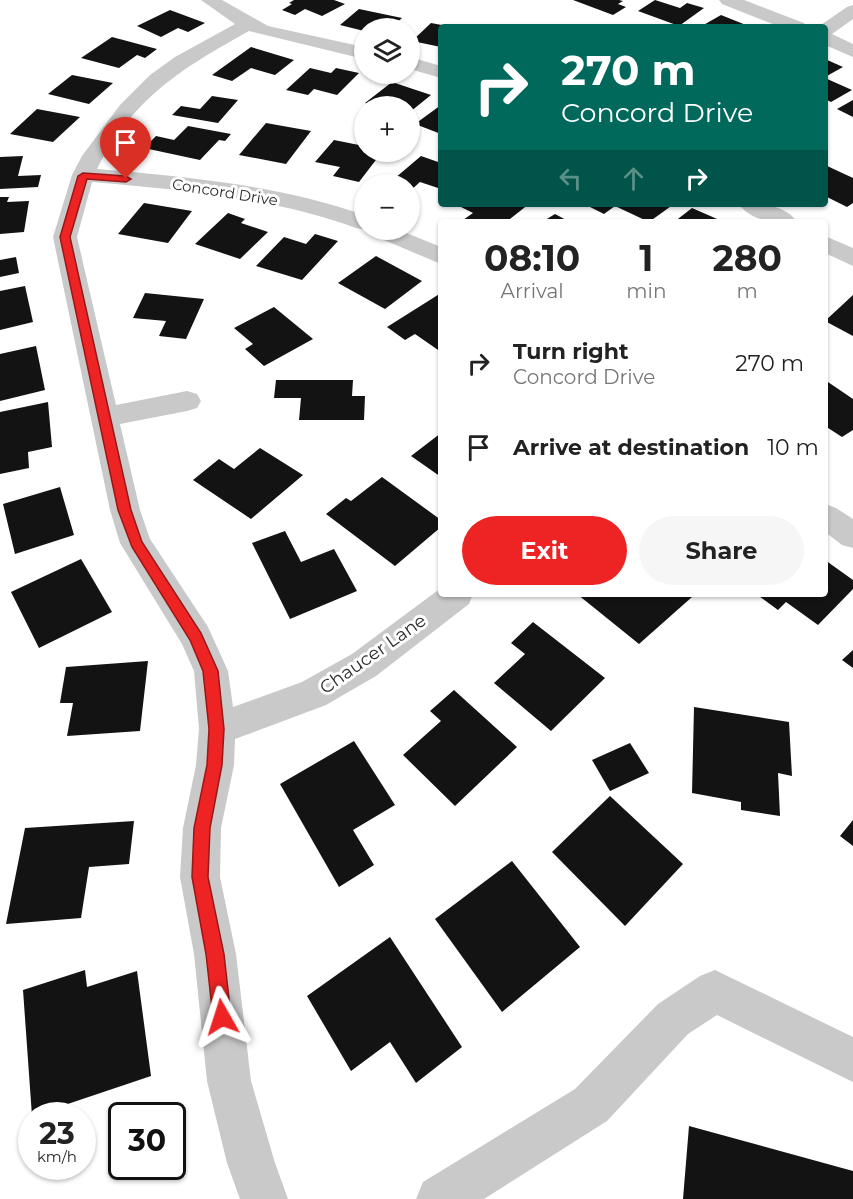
<!DOCTYPE html>
<html lang="en">
<head>
<meta charset="utf-8">
<style>
  body { margin:0; font-family:Montserrat,sans-serif; background:#f6f6f6; color:#222; height:100vh; display:flex; flex-direction:column; font-size:22px; white-space:nowrap }
  * { box-sizing:border-box; margin:0 }
  p { font-size:20px; color:#767676 }
  .icon { flex:none; width:33px; height:33px; fill:none; stroke:currentColor; stroke-width:2; stroke-linecap:round; stroke-linejoin:round }
  .map { position:relative; flex:1; overflow:hidden }
  .side { position:absolute; left:438px; top:219px; width:390px; height:378px; display:flex; flex-direction:column; background:#fff; border-radius:6px; box-shadow:0 2px 4px #0004 }
  .side>* { flex:none }
  .banner { position:absolute; left:438px; top:24px; width:390px; height:183px; border-radius:6px; box-shadow:0 2px 4px #0004; background:#00695c; color:#fff; overflow:hidden }
  .buttons { position:absolute; left:354px; top:18px; display:grid; gap:12px }
  .buttons a { display:grid; place-items:center; width:66px; height:66px; border-radius:50%; background:#fff; box-shadow:0 2px 4px #0004; font-size:30px }
  .speed { position:absolute; left:18px; top:1102px; display:flex; gap:12px; font-size:30px; font-weight:700; text-align:center }
  .speed>* { display:grid; place-content:center; width:78px; height:78px; border-radius:50%; background:#fff; box-shadow:0 2px 4px #0004; line-height:1 }
  .speed small { font-size:15px; font-weight:400 }
  .speed .limit { border:3px solid #111; border-radius:9px; background:#fff; color:#111 }
  .pin { position:absolute; display:grid; place-items:center; width:51px; height:51px; color:#fff; margin:-62px -26px; border-radius:50% 50% 50% 0; rotate:-45deg; box-shadow:0 0 6px #0007 }
  .pin .icon { rotate:45deg }
  .me { position:absolute; width:66px; margin:-33px; rotate:354deg; stroke-linejoin:round; filter:drop-shadow(0 0 4px #0008) }
  .turn { display:flex; align-items:center; gap:21px; height:126px; padding:0 24px; font-size:27px }
  .turn .icon { width:78px; height:78px; stroke-width:2.5 }
  .turn b { display:block; font-size:42px; line-height:51px }
  .lanes { display:flex; align-items:center; height:57px; padding:0 24px; background:#0003; justify-content:center; gap:30px; direction:ltr }
  .lanes .off { opacity:.35 }
  .eta { display:flex; justify-content:space-evenly; align-items:center; height:102px; text-align:center }
  .eta b { font-size:36px; font-weight:700; line-height:42px }
  .primary-button { display:flex; gap:12px; margin-top:auto; padding:12px 24px }
  .primary-button a { flex:1; height:69px; border-radius:36px; background:#ed2324; color:#fff; font-size:24px; font-weight:700; line-height:69px; text-align:center }
  .primary-button a+a { background:#f6f6f6; color:#222 }
  ul { padding:0; list-style:none }
  li { display:flex; align-items:center; gap:18px; height:84px; padding:0 24px }
  li div { flex:1 }
  li b { display:block; font-size:22px }
  li em { font-style:normal }
  .map>svg:first-child { display:block }
  .building { fill:#131313 }
  .lines { fill:none; stroke-linecap:round; stroke-linejoin:round }
  .minor { fill:#c9c9c9; fill-rule:evenodd }
  .route { fill:#ed2324; stroke:#9a1717; stroke-width:1.5 }
  .labels { text-anchor:middle; dominant-baseline:central; stroke-width:6; stroke-linejoin:round; paint-order:stroke }
  .far-street-label { font-size:15px; fill:#2c2c2c; stroke:#fff }
  .street-label { font-size:18px; fill:#2c2c2c; stroke:#fff }
</style>
</head>
<body>
<div class="map">
<svg width="853" height="1199" viewBox="0 0 853 1199">
  <rect width="100%" height="100%" fill="#fff"/>
  <!-- building -->
  <g class="building">
    <polygon points="294,0 334,0 345,4 322,16 305,9 295,15 282,10 292,4 289,3"/>
    <polygon points="573,0 619,0 623,1 618,4 626,7 613,15"/>
    <polygon points="655,0 680,8 687,3 704,8 679,26 638,11"/>
    <polygon points="359,9 402,18 391,28 364,28 364,31 340,25"/>
    <polygon points="170,10 205,23 188,32 178,28 161,37 137,26"/>
    <polygon points="721,15 751,27 700,27"/>
    <polygon points="431,23 447,26 441,27 441,47 412,41"/>
    <polygon points="112,37 157,49 145,58 137,55 119,68 81,58"/>
    <polygon points="251,47 294,60 275,75 251,68 232,81 212,75"/>
    <polygon points="825,59 843,67 825,77"/>
    <polygon points="310,68 331,73 336,68 359,73 337,95 314,89 308,95 286,90"/>
    <polygon points="72,75 113,83 89,104 48,94"/>
    <polygon points="825,78 852,90 831,102 825,99"/>
    <polygon points="392,82 431,95 410,112 410,106 376,106 365,103"/>
    <polygon points="212,96 238,100 218,123 172,115 181,106 200,109"/>
    <polygon points="853,100 853,117 837,109"/>
    <polygon points="441,105 441,134 415,124"/>
    <polygon points="37,109 80,117 53,142 10,134"/>
    <polygon points="266,123 311,131 286,164 239,155"/>
    <polygon points="188,126 231,134 225,141 219,140 200,160 144,148 156,136 174,140"/>
    <polygon points="334,140 364,146 364,152 382,152 359,182 333,176 340,167 315,162"/>
    <polygon points="23,156 18,176 41,175 38,187 0,189 0,157"/>
    <polygon points="421,156 441,163 441,189 420,182 410,191 410,184 388,184"/>
    <polygon points="825,165 853,178 853,203 847,207 825,196"/>
    <polygon points="0,197 9,197 7,202 29,201 24,232 0,234"/>
    <polygon points="144,203 192,211 168,243 118,234"/>
    <polygon points="455,204 529,204 506,222 467,222 463,220 473,213"/>
    <polygon points="593,204 674,204 649,222 615,206 604,214 590,207"/>
    <polygon points="692,208 724,222 674,222"/>
    <polygon points="228,213 245,219 241,223 268,232 240,259 195,244"/>
    <polygon points="555,214 570,222 542,222"/>
    <polygon points="315,234 338,241 302,280 256,266 284,237 306,244"/>
    <polygon points="376,256 422,281 385,309 338,283"/>
    <polygon points="16,257 19,273 0,277 0,260"/>
    <polygon points="25,286 33,322 0,330 0,291"/>
    <polygon points="145,293 204,299 186,339 159,336 166,321 133,318"/>
    <polygon points="441,293 441,352 415,334 405,340 387,327"/>
    <polygon points="853,295 853,336 825,321"/>
    <polygon points="274,307 313,339 264,366 245,349 253,344 234,328"/>
    <polygon points="36,346 45,390 0,401 0,354"/>
    <polygon points="276,380 353,380 352,396 365,396 364,420 299,420 301,398 274,398"/>
    <polygon points="825,380 853,399 853,430 842,437 825,426"/>
    <polygon points="48,402 52,447 28,452 29,468 0,474 0,412"/>
    <polygon points="441,433 441,477 411,456"/>
    <polygon points="260,448 303,475 251,519 193,480 219,459 234,469"/>
    <polygon points="382,477 441,520 441,527 395,566 326,514 346,498 351,501"/>
    <polygon points="60,487 74,535 15,554 3,504"/>
    <polygon points="285,531 301,562 334,549 357,591 290,619 252,543"/>
    <polygon points="81,559 112,612 39,648 11,592"/>
    <polygon points="825,560 853,580 853,589 818,625 786,602 778,610 756,594 825,594"/>
    <polygon points="577,594 689,594 692,597 639,644"/>
    <polygon points="533,622 605,678 551,731 494,683 525,654 511,643"/>
    <polygon points="853,650 853,668 842,660"/>
    <polygon points="148,661 140,731 67,736 73,703 60,703 66,667"/>
    <polygon points="454,690 517,747 455,806 403,755 441,721 430,711"/>
    <polygon points="694,707 789,722 792,776 778,773 780,816 741,810 741,802 692,793"/>
    <polygon points="354,741 395,805 353,830 374,865 339,887 280,784"/>
    <polygon points="630,743 649,773 610,791 592,760"/>
    <polygon points="610,796 683,864 625,926 552,852"/>
    <polygon points="853,820 853,846 840,836"/>
    <polygon points="134,821 129,864 89,867 81,918 6,924 25,828"/>
    <polygon points="512,861 580,947 502,1012 435,919"/>
    <polygon points="390,937 462,1047 416,1083 390,1042 351,1071 307,996"/>
    <polygon points="85,970 87,987 137,971 151,1076 32,1116 23,990"/>
    <polygon points="689,1126 853,1171 853,1199 683,1199"/>
  </g>
  <g class="lines">
    <!-- minor -->
    <g class="minor">
      <path d="M201,0h21l46,26 96,21v12l-115,-28c-68,38 -115,66 -152,138 91,8 181,16 267,46v15h2l-10,-2c-86,-31 -174,-38 -264,-46l-15,55 39,168 71,-14 10,3 4,7 -4,7 -10,3 -67,13 20,86 10,29 58,88 20,44 5,36 69,-25 50,-28 89,-66v6h32l-4,10 -93,72 -50,29 -91,34 -1,26 -13,63 -1,49 16,77 15,127 24,82 13,36h-48l-13,-36 -20,-82 -13,-127 -14,-77 3,-49 13,-63 3,-36 -5,-58 -12,-27 -62,-101 -10,-33 -57,-273 19,-62 10,-19 38,-51 30,-30 25,-18 60,-33z"/>
      <polygon points="719,0 744,0 804,23 806,27 780,27 722,4"/>
      <polygon points="853,5 853,19 832,34 853,44 853,57 825,45 825,27 818,27 847,7"/>
      <polygon points="410,57 441,66 441,78 410,69"/>
      <path d="M739,204c20,0 45,-1 58,18 -20,0 -45,1 -58,-18z"/>
      <polygon points="368,230 399,230 441,247 441,264 372,235"/>
      <polygon points="825,236 853,248 853,266 825,253"/>
      <polygon points="825,504 836,508 853,519 853,548 842,545 825,532"/>
      <polygon points="715,970 853,1037 853,1082 717,1015 688,1034 607,1121 484,1199 416,1199 423,1182 575,1089 658,1004 700,976"/>
    </g>
  </g>
  <!-- route -->
  <polygon class="route" points="83,173 126,176 131,179 126,182 87,179 70,237 131,510 142,542 201,633 218,671 224,729 222,765 210,828 208,877 224,954 231,1017 228,1024 222,1026 216,1024 213,1017 206,954 192,877 194,828 207,765 209,729 203,671 190,640 132,547 118,510 60,237 78,176"/>
  <g class="labels">
    <!-- far-street labels -->
    <g class="far-street-label">
      <text transform="translate(225 192) rotate(9)">Concord Drive</text>
    </g>
    <!-- street labels -->
    <g class="street-label">
      <text transform="translate(373 654) rotate(-35)">Chaucer Lane</text>
    </g>
  </g>
</svg>
<div class="buttons">
<a><svg class="icon" aria-label="layers" viewBox="0 0 24 24"><path d="M12 4l9 5-9 5-9-5zM3 14l9 5 9-5"/></svg></a>
<a>+</a>
<a>−</a>
</div>
<div class="speed"><div>23<small>km/h</small></div><div class="limit">30</div></div>
<div class="pin" style="left:126px;top:179px;background:#d93025"><svg class="icon" aria-label="arrive" viewBox="0 0 24 24"><path d="M6 21V4h12l-3 4 3 4H6"/></svg></div>
<svg class="me" style="left:222px;top:1017px" viewBox="-20 -20 40 40"><path d="M0-17L14 15 0 8-14 15z" fill="#ed2324" stroke="#fff" stroke-width="4"/></svg>
<div class="banner">
<div class="turn"><svg class="icon" aria-label="right" viewBox="0 0 24 24"><path d="M7 20v-9h11M14 6l5 5-5 5"/></svg><div><b>270 m</b>Concord Drive</div></div>
<div class="lanes"><svg class="icon off" aria-label="left" viewBox="0 0 24 24"><path d="M17 20v-9H6M10 6l-5 5 5 5"/></svg><svg class="icon off" aria-label="ahead" viewBox="0 0 24 24"><path d="M12 20V5M6 11l6-6 6 6"/></svg><svg class="icon" aria-label="right" viewBox="0 0 24 24"><path d="M7 20v-9h11M14 6l5 5-5 5"/></svg></div>
</div>
<section class="side">
<div class="eta">
<div><b>08:10</b><p>Arrival</p></div>
<div><b>1</b><p>min</p></div>
<div><b>280</b><p>m</p></div>
</div>
<ul>
<li><svg class="icon" aria-label="right" viewBox="0 0 24 24"><path d="M7 20v-9h11M14 6l5 5-5 5"/></svg><div><b>Turn right</b><p>Concord Drive</p></div><em>270 m</em></li>
<li><svg class="icon" aria-label="arrive" viewBox="0 0 24 24"><path d="M6 21V4h12l-3 4 3 4H6"/></svg><div><b>Arrive at destination</b></div><em>10 m</em></li>
</ul>
<div class="primary-button"><a>Exit</a><a>Share</a></div>
</section>
</div>
</body>
</html>
